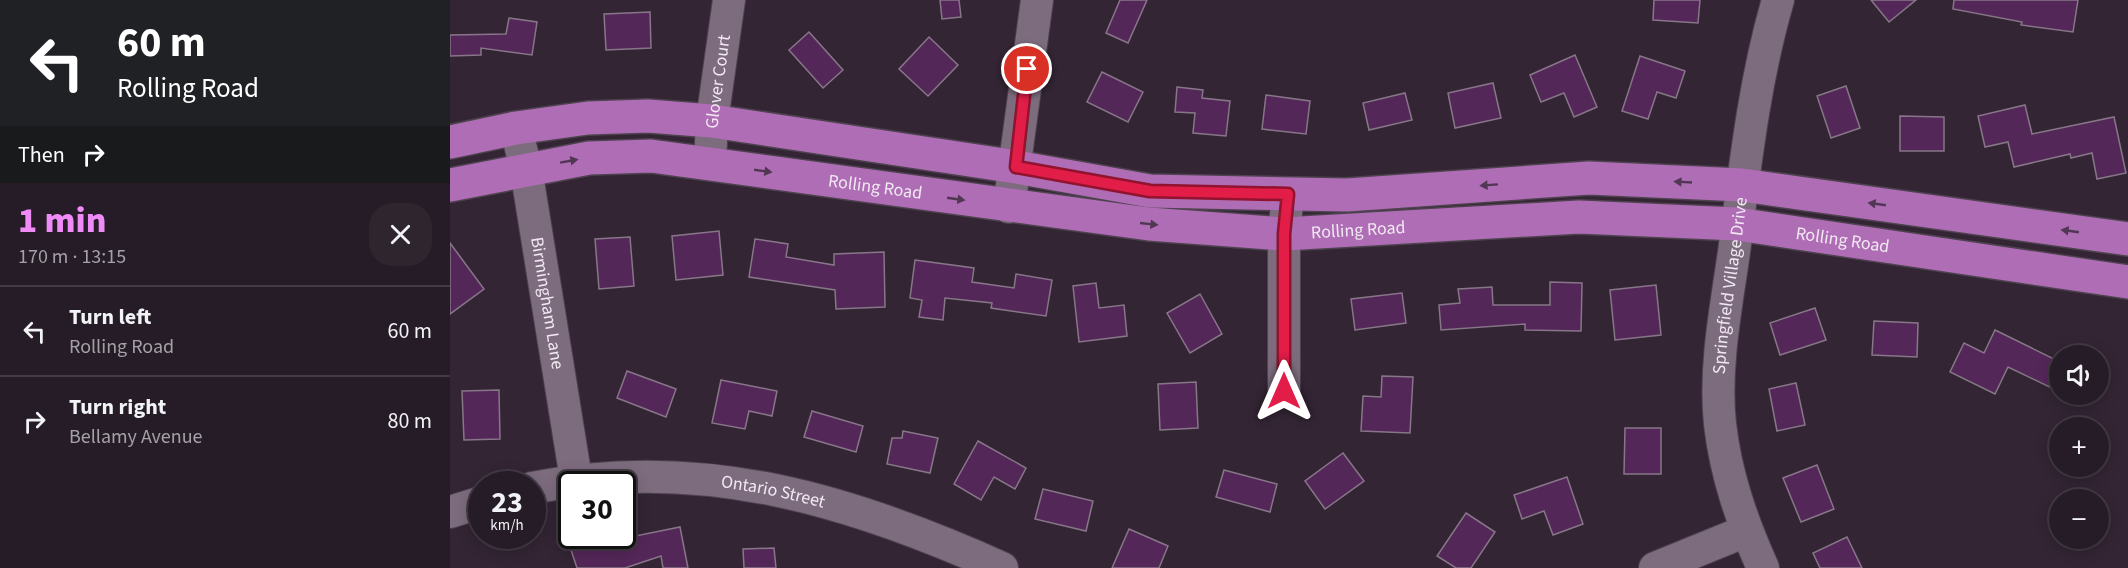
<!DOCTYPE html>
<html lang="en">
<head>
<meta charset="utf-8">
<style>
  body { margin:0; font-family:"Source Sans 3",sans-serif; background:#2e252f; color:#f1f3f6; height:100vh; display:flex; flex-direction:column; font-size:22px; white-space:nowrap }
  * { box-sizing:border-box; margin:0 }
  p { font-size:20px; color:#a4a1a7 }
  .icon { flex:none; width:33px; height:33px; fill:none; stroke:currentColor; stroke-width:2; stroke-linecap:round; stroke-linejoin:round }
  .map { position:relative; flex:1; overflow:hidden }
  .sheet { display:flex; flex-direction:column; background:#261c27; width:450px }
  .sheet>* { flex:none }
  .guide { background:#202124; color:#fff; overflow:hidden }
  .controls { position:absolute; left:1599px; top:345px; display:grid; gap:12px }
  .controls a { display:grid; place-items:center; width:60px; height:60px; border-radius:50%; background:#261c27; box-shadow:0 3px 15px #0003,0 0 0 2px #423a44; font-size:30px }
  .speed { position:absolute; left:18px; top:471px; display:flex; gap:12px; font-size:30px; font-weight:700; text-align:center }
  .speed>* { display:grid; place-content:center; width:78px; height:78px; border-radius:50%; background:#261c27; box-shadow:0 3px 15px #0003,0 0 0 2px #423a44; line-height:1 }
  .speed small { font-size:15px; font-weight:400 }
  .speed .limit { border:3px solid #111; border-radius:9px; background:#fff; color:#111 }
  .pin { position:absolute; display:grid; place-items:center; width:51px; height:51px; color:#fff; margin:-26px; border:3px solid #fff; border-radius:50%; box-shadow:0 2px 6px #0007 }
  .me { position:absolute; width:66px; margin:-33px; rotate:0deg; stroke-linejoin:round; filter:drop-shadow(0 0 4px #0008) }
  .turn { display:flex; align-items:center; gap:21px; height:126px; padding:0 18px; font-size:27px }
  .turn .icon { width:78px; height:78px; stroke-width:2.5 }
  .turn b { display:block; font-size:42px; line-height:51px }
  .then { display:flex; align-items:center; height:57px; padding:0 18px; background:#0003; gap:12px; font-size:22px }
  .round { display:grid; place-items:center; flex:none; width:63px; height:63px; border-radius:24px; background:#2e252f }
  .headline { display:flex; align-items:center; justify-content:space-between; height:102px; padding:0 18px }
  h1 { font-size:36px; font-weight:800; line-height:45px; color:#ee8bf7 }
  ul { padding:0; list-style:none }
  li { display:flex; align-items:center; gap:18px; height:90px; padding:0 18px; border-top:2px solid #423a44 }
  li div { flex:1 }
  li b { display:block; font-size:22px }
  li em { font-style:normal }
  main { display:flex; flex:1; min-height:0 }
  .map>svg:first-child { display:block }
  .building { fill:#542759; stroke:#877688; stroke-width:1.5 }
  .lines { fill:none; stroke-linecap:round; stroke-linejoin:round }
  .minor-casing { stroke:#4e424f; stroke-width:34 }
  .major-casing { stroke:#4e424f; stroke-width:36 }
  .minor { stroke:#7d6c7e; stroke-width:32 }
  .major { stroke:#ae6db4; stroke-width:33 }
  .oneway { fill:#523754 }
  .route-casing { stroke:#92132f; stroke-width:15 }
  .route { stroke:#e11d48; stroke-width:10 }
  .labels { text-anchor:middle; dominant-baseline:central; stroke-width:6; stroke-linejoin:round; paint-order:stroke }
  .street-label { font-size:18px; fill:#f1e8f2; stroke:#332534 }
</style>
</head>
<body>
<main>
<section class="sheet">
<div class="guide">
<div class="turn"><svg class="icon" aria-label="left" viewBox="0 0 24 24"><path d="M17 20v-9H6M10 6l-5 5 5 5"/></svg><div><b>60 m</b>Rolling Road</div></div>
<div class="then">Then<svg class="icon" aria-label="right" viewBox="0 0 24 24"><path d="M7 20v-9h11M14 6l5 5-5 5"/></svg></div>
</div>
<div class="headline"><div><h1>1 min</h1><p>170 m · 13:15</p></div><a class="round"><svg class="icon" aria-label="close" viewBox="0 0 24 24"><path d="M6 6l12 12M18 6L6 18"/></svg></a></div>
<ul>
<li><svg class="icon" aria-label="left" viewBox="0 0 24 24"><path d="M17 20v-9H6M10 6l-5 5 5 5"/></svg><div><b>Turn left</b><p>Rolling Road</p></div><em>60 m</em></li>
<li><svg class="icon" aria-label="right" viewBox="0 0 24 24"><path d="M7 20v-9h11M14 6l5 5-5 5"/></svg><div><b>Turn right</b><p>Bellamy Avenue</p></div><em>80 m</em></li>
</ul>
</section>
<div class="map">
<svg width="1678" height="568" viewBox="0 0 1678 568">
  <rect width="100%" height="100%" fill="#332534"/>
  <!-- building -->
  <g class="building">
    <polygon points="490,0 509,0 511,17 492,19"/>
    <polygon points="670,0 697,0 678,43 656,33"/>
    <polygon points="1204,0 1250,0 1248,23 1203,20"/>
    <polygon points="1421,0 1466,0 1439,22"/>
    <polygon points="1504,0 1628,0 1623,32 1571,25 1572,22 1503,9"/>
    <polygon points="200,12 201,48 156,50 154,14"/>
    <polygon points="59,18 87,22 82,55 31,48 31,55 0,56 0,35 56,34"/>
    <polygon points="359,32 393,70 373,88 339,50"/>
    <polygon points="479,37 508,65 478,96 449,69"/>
    <polygon points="1125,55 1147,107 1124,117 1114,93 1091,102 1080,75"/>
    <polygon points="1190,56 1235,71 1226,98 1207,92 1198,119 1172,111"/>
    <polygon points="652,72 693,92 678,122 637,102"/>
    <polygon points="1043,83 1051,118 1005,128 998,93"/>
    <polygon points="1396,86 1410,128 1381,138 1367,96"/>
    <polygon points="727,87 753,90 752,98 780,101 776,136 743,133 745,113 725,112"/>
    <polygon points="955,93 962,120 919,130 913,103"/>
    <polygon points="816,95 860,101 856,134 812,129"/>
    <polygon points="1575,105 1582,134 1664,117 1676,173 1647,179 1642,153 1621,158 1620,154 1564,167 1558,142 1535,147 1528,116"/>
    <polygon points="1450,116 1494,117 1494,151 1450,151"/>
    <polygon points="269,231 273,275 226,280 222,236"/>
    <polygon points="180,237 184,286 149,289 145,239"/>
    <polygon points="305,239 338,244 336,257 384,265 384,254 434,252 435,307 386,309 385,290 299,277"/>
    <polygon points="0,243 34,289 0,314"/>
    <polygon points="465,260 524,268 522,282 564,288 566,274 602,280 596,316 541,308 542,303 495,298 493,320 469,317 472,300 460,298"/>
    <polygon points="1100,282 1132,283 1131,331 1075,330 1075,324 991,330 989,305 1010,303 1008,289 1042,287 1043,305 1100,305"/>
    <polygon points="646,283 649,308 674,305 677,336 629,342 623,286"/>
    <polygon points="1206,285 1211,335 1165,340 1160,290"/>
    <polygon points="952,293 956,323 905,330 901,299"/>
    <polygon points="750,294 772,334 740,353 717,313"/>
    <polygon points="1365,308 1376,340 1330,355 1320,323"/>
    <polygon points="1424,321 1468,323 1467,357 1422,355"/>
    <polygon points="1545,330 1610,362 1610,392 1558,367 1545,394 1500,372 1514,343 1534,353"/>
    <polygon points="177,371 226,389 216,417 167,398"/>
    <polygon points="932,376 963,377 960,433 911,431 913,396 931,397"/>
    <polygon points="271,380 327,391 322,416 299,411 295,429 262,423"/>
    <polygon points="746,382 748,428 710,430 708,384"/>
    <polygon points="1346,383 1355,425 1327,431 1319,389"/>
    <polygon points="49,390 50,439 14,440 12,391"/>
    <polygon points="362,411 413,426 406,452 354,437"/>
    <polygon points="1175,428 1211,428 1211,474 1174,474"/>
    <polygon points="453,431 488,438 480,473 437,464 442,438 452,438"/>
    <polygon points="528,441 576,468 565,489 544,477 531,500 504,484"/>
    <polygon points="893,453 914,481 875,509 855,481"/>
    <polygon points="1367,465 1384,509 1351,522 1333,478"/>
    <polygon points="774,470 827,484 820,512 766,497"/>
    <polygon points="1117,477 1133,524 1103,535 1094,511 1072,519 1064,495"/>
    <polygon points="593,489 643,501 636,531 585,519"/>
    <polygon points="1016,513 1045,532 1021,568 1006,568 987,556"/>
    <polygon points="230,527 238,568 213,568 211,556 175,568 127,568 121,550 163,536 172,536 172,533 179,530 181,537"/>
    <polygon points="679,529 718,546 709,568 662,568"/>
    <polygon points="1397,537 1412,568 1370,568 1363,553"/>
    <polygon points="324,548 326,568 294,568 293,549"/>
  </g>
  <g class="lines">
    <!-- minor casing -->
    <g class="minor-casing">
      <g id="minor">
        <path id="s1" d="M66,128l10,41 50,310"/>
        <path id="s2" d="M260,163l2,-42 17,-121"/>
        <polyline points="559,207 587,0"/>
        <polyline points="834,391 834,234 838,194"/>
        <path id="s3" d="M82,488c168,-34 319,12 470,80"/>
        <polyline points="0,512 32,502"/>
        <polyline points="1205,568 1296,531"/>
        <path id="s4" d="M1313,568c-21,-47 -37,-92 -43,-144 -6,-56 6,-116 14,-172 11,-85 20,-170 44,-252"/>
      </g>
    </g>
    <!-- major casing -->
    <g class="major-casing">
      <g id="major">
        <polyline points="0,142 66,128 138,118 198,116 262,121 566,167 700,191 897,195 1139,178 1292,185 1678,239"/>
        <path id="s5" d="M0,185l139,-27 62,-2 498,68 135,10 295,-17 158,7 391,58"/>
      </g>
    </g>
    <!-- minor -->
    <use href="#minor" class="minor"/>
    <!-- major -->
    <use href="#major" class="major"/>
  </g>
  <!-- one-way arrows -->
  <defs><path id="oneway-solid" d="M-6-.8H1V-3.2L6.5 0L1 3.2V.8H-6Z" transform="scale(1.5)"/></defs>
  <g class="oneway">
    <use href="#oneway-solid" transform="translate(119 161) rotate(-10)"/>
    <use href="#oneway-solid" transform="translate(313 171) rotate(8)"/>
    <use href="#oneway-solid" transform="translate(1233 182) rotate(-177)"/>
    <use href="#oneway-solid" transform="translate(1039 185) rotate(176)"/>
    <use href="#oneway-solid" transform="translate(506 199) rotate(8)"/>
    <use href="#oneway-solid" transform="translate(1427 204) rotate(-172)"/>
    <use href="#oneway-solid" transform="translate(699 224) rotate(6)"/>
    <use href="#oneway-solid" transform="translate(1620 231) rotate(-172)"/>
  </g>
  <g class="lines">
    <!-- route casing -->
    <g class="route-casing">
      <polyline id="route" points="577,69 566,167 700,191 838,194 834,234 834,391"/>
    </g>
    <!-- route -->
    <use href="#route" class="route"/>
  </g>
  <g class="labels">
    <!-- street labels -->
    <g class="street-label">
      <text stroke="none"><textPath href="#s2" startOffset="82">Glover Court</textPath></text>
      <text stroke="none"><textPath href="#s5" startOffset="430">Rolling Road</textPath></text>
      <text stroke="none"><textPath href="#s5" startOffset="916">Rolling Road</textPath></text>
      <text stroke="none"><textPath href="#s5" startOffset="1402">Rolling Road</textPath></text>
      <text stroke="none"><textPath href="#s4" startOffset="290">Springfield Village Drive</textPath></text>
      <text stroke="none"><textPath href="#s1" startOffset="178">Birmingham Lane</textPath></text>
      <text stroke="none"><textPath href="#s3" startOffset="243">Ontario Street</textPath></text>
    </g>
  </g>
</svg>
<div class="controls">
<a><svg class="icon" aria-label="sound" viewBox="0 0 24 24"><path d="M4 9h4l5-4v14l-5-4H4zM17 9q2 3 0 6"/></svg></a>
<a>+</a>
<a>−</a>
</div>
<div class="speed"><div>23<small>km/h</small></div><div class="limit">30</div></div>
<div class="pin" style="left:577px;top:69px;background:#d93025"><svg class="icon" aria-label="arrive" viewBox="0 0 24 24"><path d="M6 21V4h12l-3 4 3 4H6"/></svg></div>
<svg class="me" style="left:834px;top:391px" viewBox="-20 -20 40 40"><path d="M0-17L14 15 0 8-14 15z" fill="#e11d48" stroke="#fff" stroke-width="4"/></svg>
</div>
</main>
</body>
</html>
